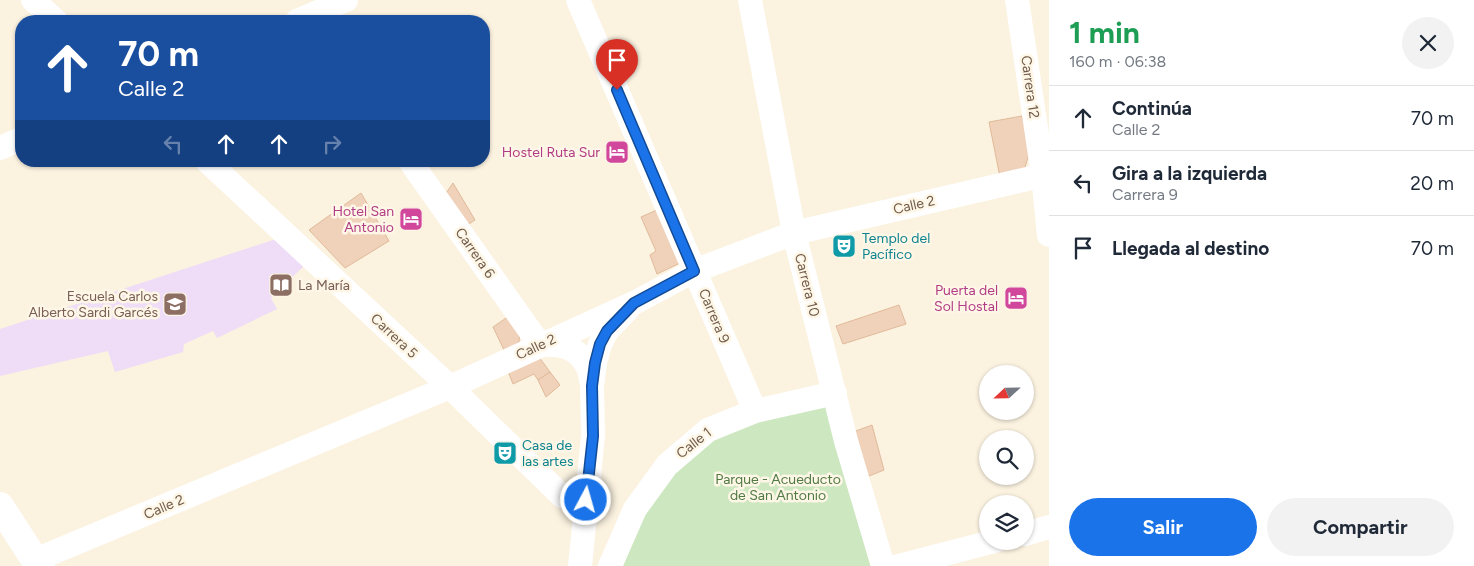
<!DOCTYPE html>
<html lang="es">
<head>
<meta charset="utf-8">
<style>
  body { margin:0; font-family:Figtree,sans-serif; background:#f2f2f3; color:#1f2937; height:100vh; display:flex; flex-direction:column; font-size:19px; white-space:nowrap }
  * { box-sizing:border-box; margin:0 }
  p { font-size:16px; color:#747a83 }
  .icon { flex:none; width:28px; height:28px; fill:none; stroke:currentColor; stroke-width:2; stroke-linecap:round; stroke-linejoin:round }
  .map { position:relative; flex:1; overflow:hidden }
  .panel { display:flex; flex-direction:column; background:#fff; width:425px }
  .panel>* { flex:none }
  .banner { position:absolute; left:15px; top:15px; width:475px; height:152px; border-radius:20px; box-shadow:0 1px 4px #0004; background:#1a4fa0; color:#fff; overflow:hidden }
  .needle { width:32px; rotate:248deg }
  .fabs { position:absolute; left:979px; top:365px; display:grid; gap:10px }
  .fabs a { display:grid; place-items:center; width:55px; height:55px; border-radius:50%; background:#fff; box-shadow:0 1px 4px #0004; font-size:25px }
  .pin { position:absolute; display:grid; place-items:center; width:42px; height:42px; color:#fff; margin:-51px -21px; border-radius:50% 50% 50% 0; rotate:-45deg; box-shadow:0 0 5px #0007 }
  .pin .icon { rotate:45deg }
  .me { position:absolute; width:55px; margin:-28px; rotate:6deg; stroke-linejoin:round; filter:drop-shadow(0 0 4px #0008) }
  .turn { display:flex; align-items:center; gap:18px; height:105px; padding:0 20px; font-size:22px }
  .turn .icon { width:65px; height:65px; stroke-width:2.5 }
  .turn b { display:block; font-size:35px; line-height:42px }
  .lanes { display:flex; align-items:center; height:48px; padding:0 20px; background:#0003; justify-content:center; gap:25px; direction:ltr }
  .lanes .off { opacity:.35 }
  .round { display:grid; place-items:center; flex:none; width:52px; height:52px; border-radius:26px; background:#f2f2f3 }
  .headline { display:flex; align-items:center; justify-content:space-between; height:85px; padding:0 20px }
  h1 { font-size:30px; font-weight:700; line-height:38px; color:#1e9e55 }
  .cta { display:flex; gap:10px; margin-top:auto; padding:10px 20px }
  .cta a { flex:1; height:58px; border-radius:30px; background:#1a73e8; color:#fff; font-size:20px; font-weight:700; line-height:58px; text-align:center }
  .cta a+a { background:#f2f2f3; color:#1f2937 }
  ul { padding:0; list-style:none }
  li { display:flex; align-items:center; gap:15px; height:65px; padding:0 20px; border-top:1px solid #e0e1e3 }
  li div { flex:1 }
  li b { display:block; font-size:19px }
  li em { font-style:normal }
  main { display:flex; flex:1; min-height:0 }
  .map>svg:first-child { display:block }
  .education { fill:#efddf7 }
  .green { fill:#cde7c0 }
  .building { fill:#efd2b9; stroke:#e1ba9a }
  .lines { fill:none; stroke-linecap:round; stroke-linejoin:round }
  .street { stroke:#fff; stroke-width:24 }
  .secondary { stroke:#fff; stroke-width:28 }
  .route-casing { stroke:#114b97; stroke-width:12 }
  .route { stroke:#1a73e8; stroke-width:9 }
  .labels { text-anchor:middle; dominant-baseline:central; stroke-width:5; stroke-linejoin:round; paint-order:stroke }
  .street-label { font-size:14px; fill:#705a49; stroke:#fef6e6 }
  .hotel-label { font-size:14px; fill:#b23c85; stroke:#fef6e6; text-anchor:end }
  .culture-label { font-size:14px; fill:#0d838f; stroke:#fef6e6; text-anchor:start }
  .education-label { font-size:14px; fill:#785e54; stroke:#fef6e6; text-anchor:start }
  .park-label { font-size:14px; fill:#517b44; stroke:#fef6e6 }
</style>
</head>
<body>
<main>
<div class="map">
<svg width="1049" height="566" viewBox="0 0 1049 566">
  <rect width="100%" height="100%" fill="#fbf2e0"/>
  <!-- education -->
  <polygon class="education" points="282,237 307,263 271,298 277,309 217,338 213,331 184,344 183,352 115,372 108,351 0,376 0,329"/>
  <!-- green -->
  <polygon class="green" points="835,393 883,566 611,566 635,509 708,430"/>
  <!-- building -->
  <g class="building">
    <polygon points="1022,116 1030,150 1024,171 1000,177 989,122"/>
    <polygon points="453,183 475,220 464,227 444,196"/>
    <polygon points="361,193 389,241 345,268 309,230"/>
    <polygon points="659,209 680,261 678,264 657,274 650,255 656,251 641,217"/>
    <polygon points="899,305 906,324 843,344 836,326"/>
    <polygon points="509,316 520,330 519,342 505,352 493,327"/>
    <polygon points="536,353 550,372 538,380 534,374 513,384 507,369"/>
    <polygon points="550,372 560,385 546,397 538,380"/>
    <polygon points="872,425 884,470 864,478 853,432"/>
  </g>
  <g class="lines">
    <!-- street -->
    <g class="street">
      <polyline points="33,0 56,21"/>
      <polyline points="578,0 755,411"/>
      <polyline points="750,0 794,233 846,441 883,566"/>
      <polyline points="1017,0 1043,175 1049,235"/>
      <polyline points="297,21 346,0"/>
      <polyline points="0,148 21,139"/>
      <polyline points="207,161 450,387 562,496 586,501"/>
      <path d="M410,161l130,184c20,-1 37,1 47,21 3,5 4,14 5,20"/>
      <polyline points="1025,534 1049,527"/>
      <polyline points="35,560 450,387 634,303 694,271 794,233 1049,174"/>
      <polyline points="580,566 593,436 592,386 595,363 600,344 607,331 627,310"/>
      <polyline points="610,566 635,509 667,465 708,430 755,411 835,393"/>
      <polyline points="898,566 995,541"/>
    </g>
    <!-- secondary -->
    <polyline class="secondary" points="0,506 35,560 41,566"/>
  </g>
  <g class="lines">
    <!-- route casing -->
    <g class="route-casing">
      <polyline id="route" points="586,500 593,436 592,386 595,363 600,344 607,331 634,303 694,271 617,90"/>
    </g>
    <!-- route -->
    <use href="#route" class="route"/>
  </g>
  <!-- icons -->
  <defs>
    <g id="hotel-square" transform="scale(1.25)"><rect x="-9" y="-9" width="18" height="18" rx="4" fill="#d1479c" stroke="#fef6e6"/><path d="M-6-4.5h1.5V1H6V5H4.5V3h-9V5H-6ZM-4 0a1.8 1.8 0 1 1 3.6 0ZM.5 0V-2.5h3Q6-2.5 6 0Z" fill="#fff"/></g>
    <g id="theatre-square" transform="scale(1.25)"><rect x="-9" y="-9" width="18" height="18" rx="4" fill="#0f9aa8" stroke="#fef6e6"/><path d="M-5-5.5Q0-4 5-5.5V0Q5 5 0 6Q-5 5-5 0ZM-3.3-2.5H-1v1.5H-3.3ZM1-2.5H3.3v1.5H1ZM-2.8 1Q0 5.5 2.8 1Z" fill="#fff"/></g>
    <g id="library-square" transform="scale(1.25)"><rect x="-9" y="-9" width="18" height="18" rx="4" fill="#8d6e63" stroke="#fef6e6"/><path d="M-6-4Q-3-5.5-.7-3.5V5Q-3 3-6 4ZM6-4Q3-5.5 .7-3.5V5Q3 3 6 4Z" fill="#fff"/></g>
    <g id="school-square" transform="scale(1.25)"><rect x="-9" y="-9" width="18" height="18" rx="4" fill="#8d6e63" stroke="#fef6e6"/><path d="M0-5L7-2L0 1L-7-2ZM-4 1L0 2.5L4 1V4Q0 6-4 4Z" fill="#fff"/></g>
  </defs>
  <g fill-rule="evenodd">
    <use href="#hotel-square" x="617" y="152"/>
    <use href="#hotel-square" x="411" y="219"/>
    <use href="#theatre-square" x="844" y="246"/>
    <use href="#library-square" x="281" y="285"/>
    <use href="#hotel-square" x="1016" y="298"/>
    <use href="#school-square" x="175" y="304"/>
    <use href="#theatre-square" x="505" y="453"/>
  </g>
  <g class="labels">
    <!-- street labels -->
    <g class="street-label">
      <text transform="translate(1030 87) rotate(82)">Carrera 12</text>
      <text transform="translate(914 205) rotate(-13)">Calle 2</text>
      <text transform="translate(475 253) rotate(55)">Carrera 6</text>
      <text transform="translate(807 285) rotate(76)">Carrera 10</text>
      <text transform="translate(714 316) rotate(67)">Carrera 9</text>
      <text transform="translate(394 336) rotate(43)">Carrera 5</text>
      <text transform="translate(536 347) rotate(-25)">Calle 2</text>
      <text transform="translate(694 443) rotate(-38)">Calle 1</text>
      <text transform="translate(164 507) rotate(-23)">Calle 2</text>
    </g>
    <!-- hotel labels -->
    <g class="hotel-label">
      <text x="600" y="152">Hostel Ruta Sur</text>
      <text x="394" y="211">Hotel San<tspan x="394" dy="16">Antonio</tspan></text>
      <text x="998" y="290">Puerta del<tspan x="998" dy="16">Sol Hostal</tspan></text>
    </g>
    <!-- culture labels -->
    <g class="culture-label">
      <text x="862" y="238">Templo del<tspan x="862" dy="16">Pacífico</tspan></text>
      <text x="522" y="445">Casa de<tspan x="522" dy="16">las artes</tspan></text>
    </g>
    <!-- education labels -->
    <g class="education-label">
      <text x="298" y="285">La María</text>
      <text x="158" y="296" text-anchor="end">Escuela Carlos<tspan x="158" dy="16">Alberto Sardi Garcés</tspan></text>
    </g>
    <!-- park labels -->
    <g class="park-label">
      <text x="778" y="479">Parque - Acueducto<tspan x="778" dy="16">de San Antonio</tspan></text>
    </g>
  </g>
</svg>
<div class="fabs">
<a><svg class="needle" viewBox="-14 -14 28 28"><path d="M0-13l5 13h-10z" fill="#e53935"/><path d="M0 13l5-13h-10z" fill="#747a83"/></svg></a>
<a><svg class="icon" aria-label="search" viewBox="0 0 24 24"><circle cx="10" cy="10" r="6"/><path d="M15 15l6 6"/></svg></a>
<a><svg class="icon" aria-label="layers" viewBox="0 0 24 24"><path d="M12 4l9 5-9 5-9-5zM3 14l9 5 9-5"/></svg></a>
</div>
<div class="pin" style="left:617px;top:90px;background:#d93025"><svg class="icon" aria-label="arrive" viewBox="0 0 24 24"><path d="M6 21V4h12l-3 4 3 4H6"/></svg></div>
<svg class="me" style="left:586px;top:500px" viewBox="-20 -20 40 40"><circle r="17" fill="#1a73e8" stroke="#fff" stroke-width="3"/><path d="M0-11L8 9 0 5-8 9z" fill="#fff"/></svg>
<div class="banner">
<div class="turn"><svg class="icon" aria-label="ahead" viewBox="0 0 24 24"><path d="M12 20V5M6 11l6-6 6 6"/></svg><div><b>70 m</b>Calle 2</div></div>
<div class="lanes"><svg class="icon off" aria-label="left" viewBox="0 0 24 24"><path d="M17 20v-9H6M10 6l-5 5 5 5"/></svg><svg class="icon" aria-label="ahead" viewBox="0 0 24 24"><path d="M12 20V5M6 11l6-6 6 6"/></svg><svg class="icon" aria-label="ahead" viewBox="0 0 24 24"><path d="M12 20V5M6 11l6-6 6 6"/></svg><svg class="icon off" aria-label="right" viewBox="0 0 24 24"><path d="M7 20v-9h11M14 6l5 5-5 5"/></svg></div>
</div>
</div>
<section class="panel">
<div class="headline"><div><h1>1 min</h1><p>160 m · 06:38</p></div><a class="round"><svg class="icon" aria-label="close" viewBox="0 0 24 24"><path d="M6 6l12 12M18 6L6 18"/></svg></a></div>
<ul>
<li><svg class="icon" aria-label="ahead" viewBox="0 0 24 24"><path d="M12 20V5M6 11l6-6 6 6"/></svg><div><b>Continúa</b><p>Calle 2</p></div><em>70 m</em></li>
<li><svg class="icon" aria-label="left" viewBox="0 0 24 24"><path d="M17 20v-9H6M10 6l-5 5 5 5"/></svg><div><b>Gira a la izquierda</b><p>Carrera 9</p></div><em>20 m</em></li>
<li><svg class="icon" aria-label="arrive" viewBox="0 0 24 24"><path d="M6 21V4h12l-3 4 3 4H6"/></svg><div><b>Llegada al destino</b></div><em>70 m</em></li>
</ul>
<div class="cta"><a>Salir</a><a>Compartir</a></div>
</section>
</main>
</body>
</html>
